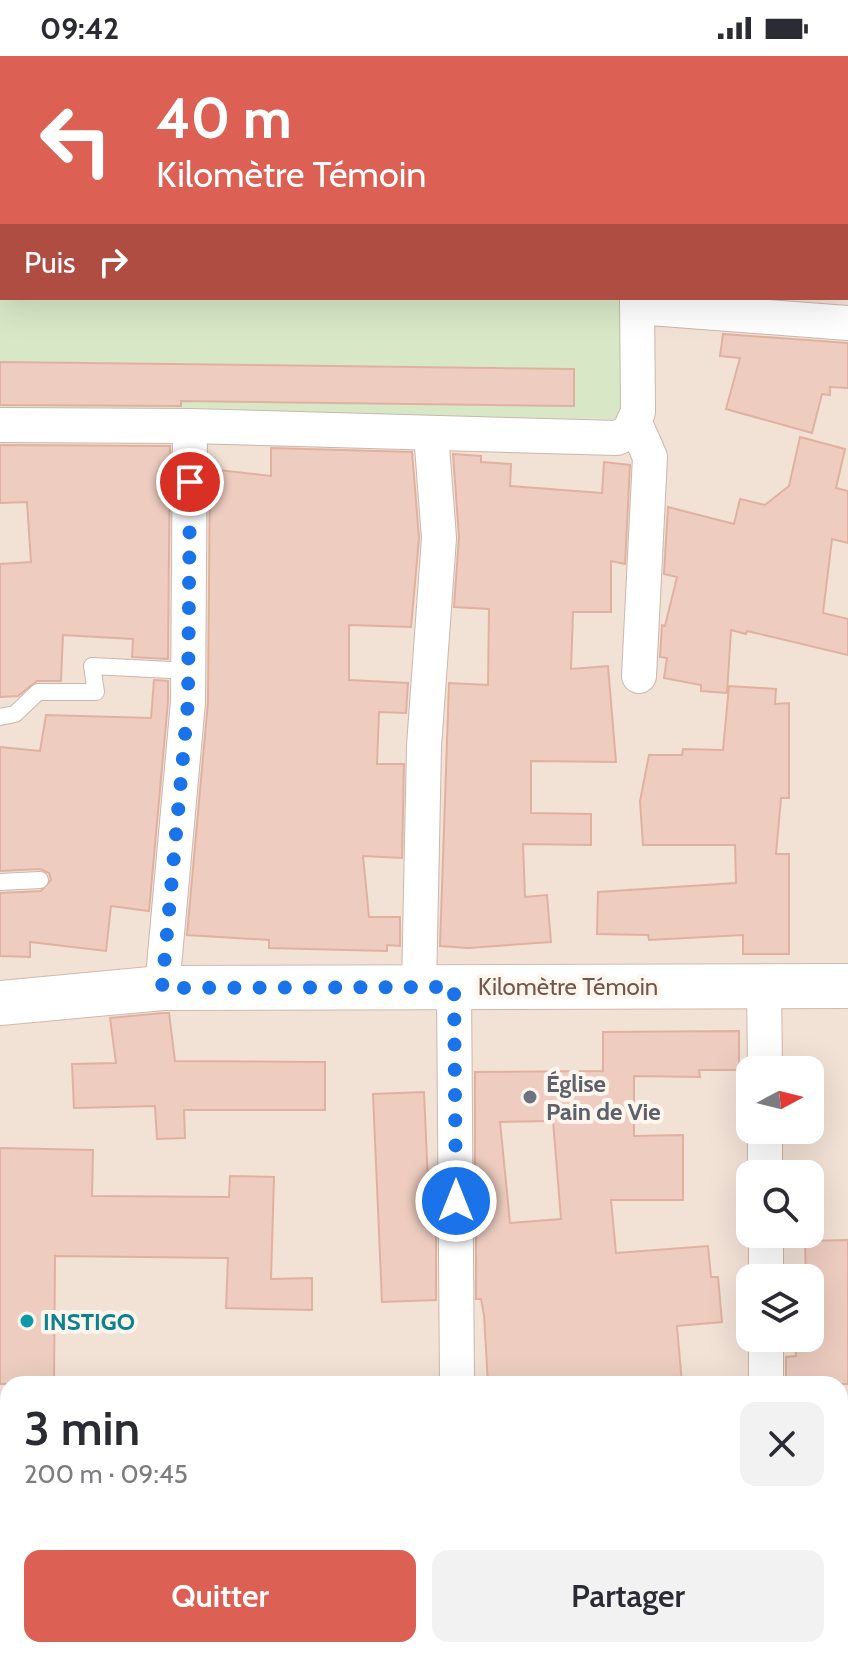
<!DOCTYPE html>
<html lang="fr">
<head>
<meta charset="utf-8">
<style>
  body { margin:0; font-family:Cabin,sans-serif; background:#f2f2f3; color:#2b2b33; height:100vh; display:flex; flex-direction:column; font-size:30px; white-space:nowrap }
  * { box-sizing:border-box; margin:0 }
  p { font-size:26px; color:#7c7c81 }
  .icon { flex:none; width:44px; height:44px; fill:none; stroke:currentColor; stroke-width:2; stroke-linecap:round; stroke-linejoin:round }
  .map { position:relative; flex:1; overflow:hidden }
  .drawer { position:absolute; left:0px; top:1320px; width:848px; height:282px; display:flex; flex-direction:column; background:#fff; border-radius:24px 24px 0 0; box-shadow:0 8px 32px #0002 }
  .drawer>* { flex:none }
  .hud { position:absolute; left:0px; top:0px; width:848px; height:244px; box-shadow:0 8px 32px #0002; background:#dc6154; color:#fff; overflow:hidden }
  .needle { width:52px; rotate:83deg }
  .buttons { position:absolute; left:736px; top:1000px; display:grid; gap:16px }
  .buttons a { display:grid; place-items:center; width:88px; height:88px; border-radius:16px; background:#fff; box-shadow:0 8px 32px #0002; font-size:40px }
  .pin { position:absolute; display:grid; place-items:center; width:68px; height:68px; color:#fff; margin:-34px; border:4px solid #fff; border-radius:50%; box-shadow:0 2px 8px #0007 }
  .me { position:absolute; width:88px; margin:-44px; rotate:0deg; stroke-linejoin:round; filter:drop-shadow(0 0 6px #0008) }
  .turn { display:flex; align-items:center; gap:28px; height:168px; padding:0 24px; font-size:36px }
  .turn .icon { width:104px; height:104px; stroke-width:2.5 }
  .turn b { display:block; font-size:56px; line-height:68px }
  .then { display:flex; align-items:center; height:76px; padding:0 24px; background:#0003; gap:16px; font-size:30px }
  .round { display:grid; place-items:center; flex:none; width:84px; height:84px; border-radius:16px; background:#f2f2f3 }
  .overview { display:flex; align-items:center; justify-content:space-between; height:136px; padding:0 24px }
  h1 { font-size:48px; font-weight:600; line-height:60px }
  .primary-button { display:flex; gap:16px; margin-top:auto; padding:16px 24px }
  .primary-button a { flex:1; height:92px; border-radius:16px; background:#dc6154; color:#fff; font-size:32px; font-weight:600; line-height:92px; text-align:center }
  .primary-button a+a { background:#f2f2f3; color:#2b2b33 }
  .status { display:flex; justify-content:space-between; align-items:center; height:56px; padding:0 40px; background:#fff; direction:ltr }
  .status svg { height:22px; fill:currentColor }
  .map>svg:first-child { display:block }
  .residential { fill:#f2e1d5; fill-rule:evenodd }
  .green { fill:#d8e8c6 }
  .building { fill:#eecdc0; stroke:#e0b1a1; stroke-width:2; fill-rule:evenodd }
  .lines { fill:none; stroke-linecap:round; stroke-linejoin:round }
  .lane-casing { stroke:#ccb7ad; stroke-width:18 }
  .street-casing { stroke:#ccb7ad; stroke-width:36 }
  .secondary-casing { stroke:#d1b9ae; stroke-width:46 }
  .path { stroke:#d3b0a3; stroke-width:5; stroke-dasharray:2 6; stroke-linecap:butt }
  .lane { stroke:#fff; stroke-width:16 }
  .street { stroke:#fff; stroke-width:34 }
  .secondary { stroke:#fff; stroke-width:44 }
  .route { stroke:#1a73e8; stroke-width:14; stroke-dasharray:0 25.2 }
  .worship-dot { fill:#6b7280; stroke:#fef5ed; stroke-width:3 }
  .culture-dot { fill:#0f9aa8; stroke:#fef5ed; stroke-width:3 }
  .labels { text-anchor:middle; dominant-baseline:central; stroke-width:8; stroke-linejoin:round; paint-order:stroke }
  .street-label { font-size:24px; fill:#73564d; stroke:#fef5ed }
  .worship-label { font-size:24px; font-weight:bold; fill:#5b616d; stroke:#fef5ed; text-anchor:start }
  .culture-label { font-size:24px; font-weight:bold; fill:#0d838f; stroke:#fef5ed; text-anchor:start }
</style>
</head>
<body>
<div class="status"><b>09:42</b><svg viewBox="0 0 49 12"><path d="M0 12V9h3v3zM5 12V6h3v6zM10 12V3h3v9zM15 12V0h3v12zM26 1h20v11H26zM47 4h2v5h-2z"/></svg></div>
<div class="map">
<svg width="848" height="1601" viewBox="0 0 848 1601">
  <rect width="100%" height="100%" fill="#fbf0e7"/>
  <!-- residential -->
  <path class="residential" d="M0,0h848v1601h-848zM2,2h844v240h-844zM750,1014h60v60h-60zM750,1118h60v60h-60zM750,1222h60v60h-60zM8,1328h832v266h-832z"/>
  <!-- green -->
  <polygon class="green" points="0,0 626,0 2,2 2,242 625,242 625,363 0,358"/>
  <!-- building -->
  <g class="building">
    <polygon points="723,278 848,287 848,332 830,331 830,339 822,338 812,377 726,353 740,302 720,300"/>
    <polygon points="0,306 574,313 574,350 181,345 181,350 0,349"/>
    <polygon points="800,381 845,393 836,432 848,435 848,487 832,483 823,557 848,563 848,599 747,575 746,578 731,574 727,637 701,635 701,629 664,622 667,602 660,601 662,569 665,570 677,521 664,518 668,451 734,468 740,443 765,449 789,430"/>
    <polygon points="0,389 170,390 168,603 132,601 133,583 63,579 61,625 37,625 18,640 0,641 0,508 31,506 27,446 0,447"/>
    <polygon points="271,392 412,396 419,482 411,571 349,569 349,624 408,627 406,657 379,656 377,708 404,708 402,802 363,800 369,861 400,861 400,890 387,889 387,895 269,892 269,884 187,879 208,646 210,413 271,420"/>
    <polygon points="453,398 481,400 481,406 511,408 510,430 602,437 604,406 630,409 625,508 611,505 611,556 573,556 571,613 608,610 616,706 531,705 531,757 591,758 591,789 523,788 525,841 547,839 551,886 468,892 440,890 449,627 488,629 489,553 454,551 459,481"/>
    <polygon points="154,624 168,625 168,645 149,855 111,850 106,895 30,886 30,901 0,900 0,837 41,835 51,824 49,817 40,813 0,815 0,691 40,695 46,659 151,662"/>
    <polygon points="729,630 776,633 775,648 789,647 789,742 781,742 776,798 789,798 789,898 743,898 743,879 649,884 648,879 597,878 598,836 736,827 735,789 643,789 640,745 649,699 682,699 683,693 723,694"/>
    <polygon points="163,957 169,957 175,1005 325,1006 325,1054 184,1054 185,1082 157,1083 155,1050 74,1052 72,1008 116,1007 110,962"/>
    <path d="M739,975v39h-40l1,7 -66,-1v60l49,-1v65h-72l5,53 92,-7 3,31h7l4,45 -45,4 5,58h-194l-4,-69 -3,-16h-5v-73l8,-1 -9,-54v-99l128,-1v-39zM553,1065l8,98 -51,4 -10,-101z"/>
    <polygon points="424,1036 430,1173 436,1173 436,1244 382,1246 373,1038"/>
    <polygon points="0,1092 93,1094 92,1140 229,1141 230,1120 274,1121 271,1223 312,1222 312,1254 226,1252 228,1202 55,1200 54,1328 0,1328"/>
    <polygon points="848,1184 848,1328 786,1328 786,1301 796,1300 795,1282 810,1282 810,1222 806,1222 805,1185"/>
  </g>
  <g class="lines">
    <!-- lane casing -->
    <g class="lane-casing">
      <g id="lane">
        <polyline points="0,661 15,658 38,636 96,636 92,610 190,615"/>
        <polyline points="0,826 40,824"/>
      </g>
    </g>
    <!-- street casing -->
    <g class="street-casing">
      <g id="street">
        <polyline points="638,2 638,0"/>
        <polyline points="637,251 848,267"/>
        <polyline points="635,367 650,401 639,620"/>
        <polyline points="0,369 190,370 617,382 629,376 638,356 637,242"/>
        <polyline points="764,928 765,1014"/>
        <polyline points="454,931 457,1328"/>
        <polyline points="162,932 188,646 190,370"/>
        <polyline points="419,932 424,690 439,482 431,377"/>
        <polyline points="765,1074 765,1118"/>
        <polyline points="766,1178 766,1222"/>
        <polyline points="766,1282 766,1328"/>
        <polyline points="459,1594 459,1601"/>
        <polyline points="764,1601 765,1594"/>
      </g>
    </g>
    <!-- secondary casing -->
    <g class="secondary-casing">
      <polyline id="secondary" points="0,947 162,932 848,930"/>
    </g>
    <!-- path -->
    <polyline class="path" points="846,92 848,92"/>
    <!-- lane -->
    <use href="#lane" class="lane"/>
    <!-- street -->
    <use href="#street" class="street"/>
    <!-- secondary -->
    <use href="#secondary" class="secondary"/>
  </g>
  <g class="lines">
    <!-- route -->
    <polyline class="route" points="190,426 188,646 162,932 454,931 456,1145"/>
  </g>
  <!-- markers -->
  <circle class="worship-dot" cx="530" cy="1041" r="8"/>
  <circle class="culture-dot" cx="27" cy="1265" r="8"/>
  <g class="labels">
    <!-- street labels -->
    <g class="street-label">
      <text x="568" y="930">Kilomètre Témoin</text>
    </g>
    <!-- worship labels -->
    <g class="worship-label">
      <text x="546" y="1027">Église<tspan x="546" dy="28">Pain de Vie</tspan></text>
    </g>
    <!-- culture labels -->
    <g class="culture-label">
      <text x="43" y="1265">INSTIGO</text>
    </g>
  </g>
</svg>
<div class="buttons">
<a><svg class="needle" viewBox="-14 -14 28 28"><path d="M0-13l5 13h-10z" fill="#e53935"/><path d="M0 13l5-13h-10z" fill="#7c7c81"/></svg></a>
<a><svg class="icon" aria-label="search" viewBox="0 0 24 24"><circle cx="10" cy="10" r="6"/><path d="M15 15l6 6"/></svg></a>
<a><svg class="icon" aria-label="layers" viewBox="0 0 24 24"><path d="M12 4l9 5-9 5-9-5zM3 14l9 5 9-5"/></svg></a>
</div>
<div class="pin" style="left:190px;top:426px;background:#d93025"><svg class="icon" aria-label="arrive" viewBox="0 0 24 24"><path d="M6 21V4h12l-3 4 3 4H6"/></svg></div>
<svg class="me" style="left:456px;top:1145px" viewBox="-20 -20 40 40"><circle r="17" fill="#1a73e8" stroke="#fff" stroke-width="3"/><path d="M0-11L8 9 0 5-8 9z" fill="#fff"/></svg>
<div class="hud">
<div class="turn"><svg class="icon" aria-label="left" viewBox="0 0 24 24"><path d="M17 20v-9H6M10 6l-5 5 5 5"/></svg><div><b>40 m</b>Kilomètre Témoin</div></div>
<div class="then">Puis<svg class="icon" aria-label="right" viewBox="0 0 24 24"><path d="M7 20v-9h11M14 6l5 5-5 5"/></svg></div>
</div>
<section class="drawer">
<div class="overview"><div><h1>3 min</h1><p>200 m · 09:45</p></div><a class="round"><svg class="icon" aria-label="close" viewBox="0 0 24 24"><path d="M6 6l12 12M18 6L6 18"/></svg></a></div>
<div class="primary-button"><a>Quitter</a><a>Partager</a></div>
</section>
</div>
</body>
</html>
